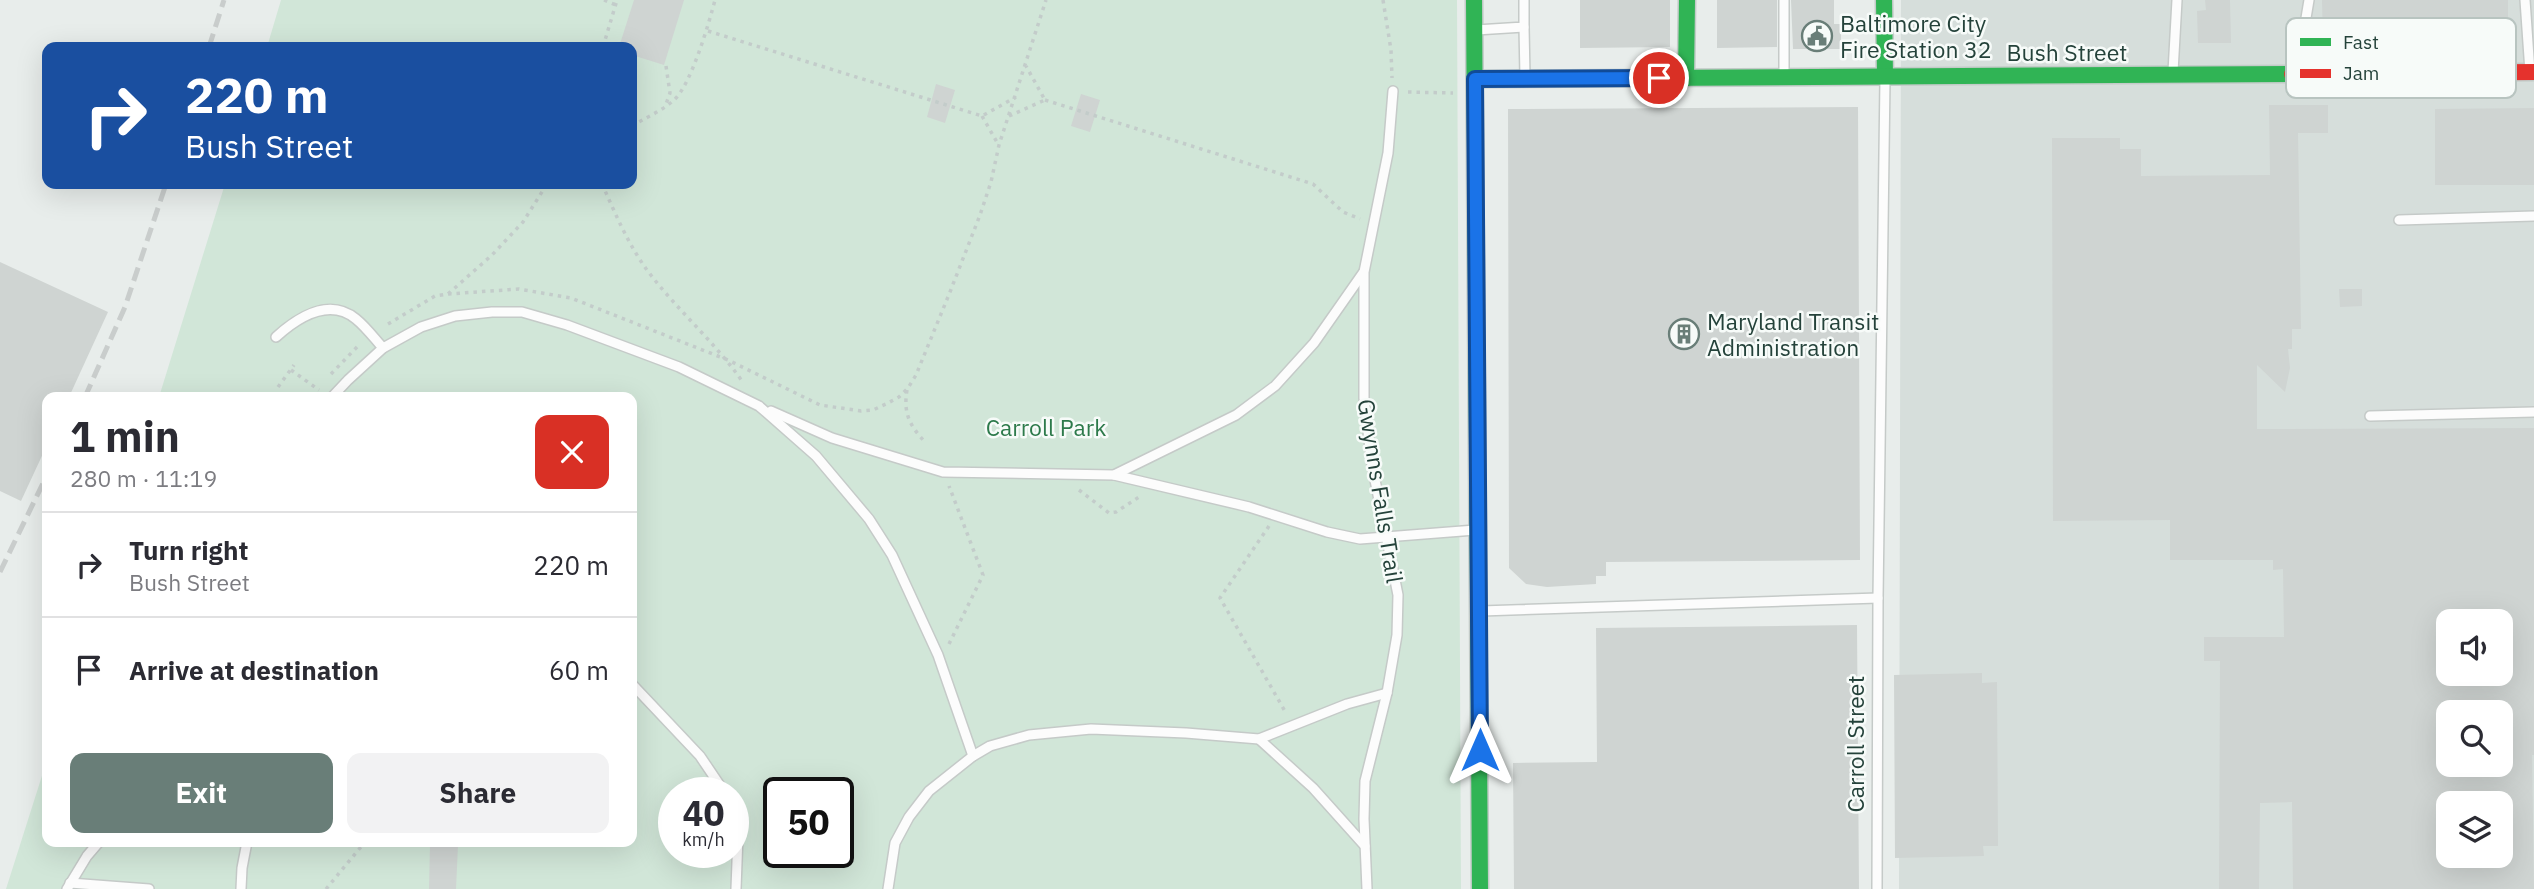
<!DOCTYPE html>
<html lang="en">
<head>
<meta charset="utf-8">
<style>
  body { margin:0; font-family:"IBM Plex Sans",sans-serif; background:#f2f2f3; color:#2b2b33; height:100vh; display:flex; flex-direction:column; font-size:26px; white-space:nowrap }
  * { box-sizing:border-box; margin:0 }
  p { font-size:23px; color:#7c7c81 }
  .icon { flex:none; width:38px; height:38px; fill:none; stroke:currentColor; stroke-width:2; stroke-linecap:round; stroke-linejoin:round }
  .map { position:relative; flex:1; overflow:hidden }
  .side { position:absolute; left:42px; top:392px; width:595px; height:455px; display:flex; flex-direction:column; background:#fff; border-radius:14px; box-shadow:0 7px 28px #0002 }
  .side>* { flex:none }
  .banner { position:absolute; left:42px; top:42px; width:595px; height:147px; border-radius:14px; box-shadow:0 7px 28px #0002; background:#1a4fa0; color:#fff; overflow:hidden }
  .fabs { position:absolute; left:2436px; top:609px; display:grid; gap:14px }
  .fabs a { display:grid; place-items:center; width:77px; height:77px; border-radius:14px; background:#fff; box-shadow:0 7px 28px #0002; font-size:35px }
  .speed { position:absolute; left:658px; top:777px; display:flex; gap:14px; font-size:35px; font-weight:700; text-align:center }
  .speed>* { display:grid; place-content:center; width:91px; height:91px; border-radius:50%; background:#fff; box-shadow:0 7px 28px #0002; line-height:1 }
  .speed small { font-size:18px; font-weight:400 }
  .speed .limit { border:4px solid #111; border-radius:10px; background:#fff; color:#111 }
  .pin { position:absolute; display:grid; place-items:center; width:60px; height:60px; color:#fff; margin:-30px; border:4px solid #fff; border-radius:50%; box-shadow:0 2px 7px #0007 }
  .me { position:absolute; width:77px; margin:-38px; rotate:0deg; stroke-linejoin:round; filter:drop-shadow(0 0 5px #0008) }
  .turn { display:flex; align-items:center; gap:24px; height:147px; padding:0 28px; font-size:32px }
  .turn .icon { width:91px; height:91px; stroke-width:2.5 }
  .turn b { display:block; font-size:49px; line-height:60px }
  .round { display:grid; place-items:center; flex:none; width:74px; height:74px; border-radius:14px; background:#f2f2f3 }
  .overview { display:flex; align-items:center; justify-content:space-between; height:119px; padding:0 28px }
  h1 { font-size:42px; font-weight:700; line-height:52px }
  .action { display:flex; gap:14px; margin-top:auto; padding:14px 28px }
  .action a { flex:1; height:80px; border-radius:14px; background:#697e78; color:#fff; font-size:28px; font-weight:700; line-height:80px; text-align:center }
  .action a+a { background:#f2f2f3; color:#2b2b33 }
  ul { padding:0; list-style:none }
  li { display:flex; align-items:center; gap:21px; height:105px; padding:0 28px; border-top:2px solid #e1e1e2 }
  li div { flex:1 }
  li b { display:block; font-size:26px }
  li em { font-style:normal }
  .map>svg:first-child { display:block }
  .built { fill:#d6dedb; fill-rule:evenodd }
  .green { fill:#d1e6d8; fill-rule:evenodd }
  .building { fill:#cfd4d2; fill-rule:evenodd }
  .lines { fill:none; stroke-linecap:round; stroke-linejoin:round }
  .lane-casing { stroke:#c5cac8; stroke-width:12 }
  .fast-casing { stroke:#c3cbc8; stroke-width:19 }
  .jam-casing { stroke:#c3cbc8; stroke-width:19 }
  .path { stroke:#c3ccca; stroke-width:3.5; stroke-dasharray:3.5 5; stroke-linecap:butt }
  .lane { stroke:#fcfcfc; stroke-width:9 }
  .fast { stroke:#30b455; stroke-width:16 }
  .jam { stroke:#e5322d; stroke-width:16 }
  .rail { stroke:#c9cdcc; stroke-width:5; stroke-dasharray:14 7; stroke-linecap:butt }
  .route-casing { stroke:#114b97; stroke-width:18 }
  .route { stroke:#1a73e8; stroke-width:12 }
  .labels { text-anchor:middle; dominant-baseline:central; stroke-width:5; stroke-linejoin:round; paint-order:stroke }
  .poi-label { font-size:23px; fill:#24423a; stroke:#f7fbf9; text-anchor:start }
  .street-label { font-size:23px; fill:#24423a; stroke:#f7fbf9 }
  .park-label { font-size:23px; fill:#2d7a4b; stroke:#f7fbf9 }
  .key { fill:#f7fbf9; stroke:#b8c4c0; stroke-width:2 }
  .key-label { font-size:19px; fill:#24423a }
</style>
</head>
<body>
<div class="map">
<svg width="2534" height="889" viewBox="0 0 2534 889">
  <rect width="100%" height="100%" fill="#e8edeb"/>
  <!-- built -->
  <path class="built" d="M1901,0h633v889h-635zM2448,621h53v53h-53zM2448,712h53v53h-53zM2448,803h53v53h-53z"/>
  <!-- green -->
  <path class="green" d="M281,0h1176l4,889h-1455l41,-129v82h585v-445h-473l66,-213h407v-137h-365zM674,793h59v59h-59zM779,793h59v59h-59z"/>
  <!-- building -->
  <g class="building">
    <polygon points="634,0 684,0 664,65 632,55 632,47 619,47"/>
    <polygon points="1580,0 1670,0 1670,47 1580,48"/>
    <polygon points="1717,0 1777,0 1777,47 1717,48"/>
    <polygon points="1791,0 1834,0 1834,24 1841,24 1841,49 1793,49"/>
    <polygon points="2205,0 2230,0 2231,43 2198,43 2197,11 2206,10"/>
    <polygon points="2322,0 2508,0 2508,43 2323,44"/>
    <polygon points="936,84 955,90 945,123 927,117"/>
    <polygon points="1081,94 1100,100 1090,132 1071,126"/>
    <path d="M2269,105h59v28h-30l3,196h-9v20h-4l2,19 -5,24 -28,-27v64l277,-1v327h-2l2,134h-241l-1,-87 -32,1 -1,86h-40l1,-228h-16v-24h80l-1,-68 -10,1v-10h-103v-40l-117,1 -1,-383h68v11h21v27l129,-1zM2448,621h53v53h-53zM2448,712h53v53h-53zM2448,803h53v53h-53z"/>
    <polygon points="1858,107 1860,560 1606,562 1606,576 1596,576 1596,584 1547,587 1526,584 1509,568 1508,109"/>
    <polygon points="2534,108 2534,185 2435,185 2435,109"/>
    <polygon points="0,262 108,312 69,397 47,397 47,445 21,501 0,491"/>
    <polygon points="2339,289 2362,289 2362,306 2340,307"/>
    <polygon points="1857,625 1859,889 1514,889 1513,763 1597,762 1596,628"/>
    <polygon points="1982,673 1982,683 1997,682 1998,846 1983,846 1984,856 1895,858 1894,675"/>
    <polygon points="430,844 458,845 456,889 429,889"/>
  </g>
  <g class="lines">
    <!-- lane casing -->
    <g class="lane-casing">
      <g id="lane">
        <polyline points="2525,0 2530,72"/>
        <polyline points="1524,27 1525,77"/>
        <polyline points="1476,30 1524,27 1524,0"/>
        <polyline points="2304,71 2305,24 2309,0"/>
        <polyline points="2173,72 2177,0"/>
        <polyline points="1784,75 1784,0"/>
        <polyline points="2399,220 2534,216"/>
        <path d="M276,337c21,-19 53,-40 80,-18 10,8 18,19 27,29"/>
        <polyline points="332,397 348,380 383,348 421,327 455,316 492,312 522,312 567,325 679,367 759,406 816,456 869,519 892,555 938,655 973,756"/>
        <polyline points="771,411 832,438 943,472 1114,475 1236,415 1275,386 1314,343 1363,273"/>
        <polyline points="2370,416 2534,412"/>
        <polyline points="1114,475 1249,507 1327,532 1360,539 1475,530"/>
        <polyline points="1481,611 1878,598"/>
        <polyline points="632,684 700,756 725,793"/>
        <polyline points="1259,739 1313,788 1365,846"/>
        <polyline points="733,807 738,835 736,889"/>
        <polyline points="70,883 149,889"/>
        <polyline points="67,889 87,856 99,842"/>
        <polyline points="241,889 242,868 247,842"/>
        <polyline points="888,889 895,843 909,817 929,791 973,756 990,746 1029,735 1091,729 1186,733 1259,739 1347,704 1387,693"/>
        <polyline points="1367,889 1364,819 1365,781 1387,693 1397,635 1398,595 1372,465 1364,398 1364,272 1388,153 1393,91"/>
        <polyline points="1877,889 1878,598 1885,79"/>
      </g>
    </g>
    <!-- fast casing -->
    <g class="fast-casing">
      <g id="fast">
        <polyline points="1474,0 1480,889"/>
        <polyline points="1884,0 1885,76"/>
        <polyline points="1686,78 1687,0"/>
        <polyline points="1475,79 2292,74"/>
      </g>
    </g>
    <!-- jam casing -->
    <g class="jam-casing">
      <polyline id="jam" points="2292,74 2534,72"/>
    </g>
    <!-- path -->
    <g class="path">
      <polyline points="604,0 616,5"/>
      <polyline points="1383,0 1391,50 1392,78"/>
      <polyline points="708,31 982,116 1016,97"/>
      <polyline points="603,47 617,0"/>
      <polyline points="666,66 670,93 666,104"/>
      <polyline points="1408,92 1453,93"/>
      <polyline points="1045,100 1313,184 1343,212 1360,219"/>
      <polyline points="982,116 998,144"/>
      <polyline points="1009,116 1045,100 1026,66"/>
      <path d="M632,126c13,-8 30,-15 42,-26 17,-15 35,-77 41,-100"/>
      <path d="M602,184c13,29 26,60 45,86 29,39 67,71 95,111"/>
      <polyline points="448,294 519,289 571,298 728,360 820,405 861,411 873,410 886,404 899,397 908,388 916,375 950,292 980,215 991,182 999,145 1046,0"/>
      <polyline points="388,324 435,296 448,294 492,255 523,222 547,184"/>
      <polyline points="291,370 319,390"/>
      <polyline points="331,374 358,346"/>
      <polyline points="278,387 294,365"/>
      <path d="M907,390c-4,24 3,36 19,53"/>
      <polyline points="1079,490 1109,513 1116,512 1139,497"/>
      <polyline points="1269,526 1220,598 1286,713"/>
      <polyline points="949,644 983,575 949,486"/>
      <polyline points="326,889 365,842"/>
    </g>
    <!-- lane -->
    <use href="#lane" class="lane"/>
    <!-- fast -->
    <use href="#fast" class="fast"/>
    <!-- jam -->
    <use href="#jam" class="jam"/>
    <!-- rail -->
    <g class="rail">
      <polyline points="209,47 224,0"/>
      <polyline points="85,397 125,307 166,184"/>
      <polyline points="0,572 47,475"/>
    </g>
  </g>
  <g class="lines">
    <!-- route casing -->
    <g class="route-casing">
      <polyline id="route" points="1480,750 1475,79 1659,78"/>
    </g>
    <!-- route -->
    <use href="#route" class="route"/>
  </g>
  <!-- icons -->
  <defs>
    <g id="civic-ring" transform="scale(1.575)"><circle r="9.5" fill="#f7fbf9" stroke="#697e78" stroke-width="1.5"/><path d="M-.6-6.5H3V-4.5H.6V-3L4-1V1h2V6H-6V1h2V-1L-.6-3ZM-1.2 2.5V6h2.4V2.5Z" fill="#697e78"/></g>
    <g id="building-ring" transform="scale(1.575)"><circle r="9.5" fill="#f7fbf9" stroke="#697e78" stroke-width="1.5"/><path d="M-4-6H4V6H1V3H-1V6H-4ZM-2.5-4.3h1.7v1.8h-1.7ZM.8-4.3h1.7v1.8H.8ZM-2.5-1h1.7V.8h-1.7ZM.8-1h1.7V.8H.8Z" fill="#697e78"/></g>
  </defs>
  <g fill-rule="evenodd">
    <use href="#civic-ring" x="1817" y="36"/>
    <use href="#building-ring" x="1684" y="334"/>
  </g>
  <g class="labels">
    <!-- poi labels -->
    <g class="poi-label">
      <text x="1840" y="23">Baltimore City<tspan x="1840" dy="26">Fire Station 32</tspan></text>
      <text x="1707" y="321">Maryland Transit<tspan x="1707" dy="26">Administration</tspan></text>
    </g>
    <!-- street labels -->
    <g class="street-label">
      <text x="2067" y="52">Bush Street</text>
      <text transform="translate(1381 491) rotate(81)">Gwynns Falls Trail</text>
      <text transform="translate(1855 744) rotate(-90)">Carroll Street</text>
    </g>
    <!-- park labels -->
    <g class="park-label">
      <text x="1046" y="427">Carroll Park</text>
    </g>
  </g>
  <!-- legend -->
  <rect x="2286" y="18" width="230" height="80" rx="10" class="key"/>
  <rect x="2300" y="38" width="31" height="8" fill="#30b455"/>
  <rect x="2300" y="69" width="31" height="9" fill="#e5322d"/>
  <g class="key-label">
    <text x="2343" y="49">Fast</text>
    <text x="2343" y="80">Jam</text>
  </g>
</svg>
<div class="fabs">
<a><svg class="icon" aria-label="sound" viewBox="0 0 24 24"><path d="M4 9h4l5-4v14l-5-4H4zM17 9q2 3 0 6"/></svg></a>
<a><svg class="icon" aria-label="search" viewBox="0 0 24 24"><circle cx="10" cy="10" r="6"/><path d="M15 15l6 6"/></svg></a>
<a><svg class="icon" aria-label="layers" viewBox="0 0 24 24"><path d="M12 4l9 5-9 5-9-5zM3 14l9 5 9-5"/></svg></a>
</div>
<div class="speed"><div>40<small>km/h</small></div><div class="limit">50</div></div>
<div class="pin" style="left:1659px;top:78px;background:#d93025"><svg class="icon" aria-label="arrive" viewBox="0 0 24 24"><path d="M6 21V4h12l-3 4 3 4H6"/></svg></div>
<svg class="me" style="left:1480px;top:750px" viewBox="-20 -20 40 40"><path d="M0-17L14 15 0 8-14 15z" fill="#1a73e8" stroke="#fff" stroke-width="4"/></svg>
<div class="banner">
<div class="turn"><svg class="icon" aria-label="right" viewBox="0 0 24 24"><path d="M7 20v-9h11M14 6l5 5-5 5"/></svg><div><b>220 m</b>Bush Street</div></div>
</div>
<section class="side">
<div class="overview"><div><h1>1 min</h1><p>280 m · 11:19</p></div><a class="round" style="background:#d93025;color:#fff"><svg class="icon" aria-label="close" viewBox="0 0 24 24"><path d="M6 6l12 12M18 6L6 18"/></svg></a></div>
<ul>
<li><svg class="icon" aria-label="right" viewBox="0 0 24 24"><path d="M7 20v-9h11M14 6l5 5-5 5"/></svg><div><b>Turn right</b><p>Bush Street</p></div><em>220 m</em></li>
<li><svg class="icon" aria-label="arrive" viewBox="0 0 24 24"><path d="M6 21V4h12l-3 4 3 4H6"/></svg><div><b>Arrive at destination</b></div><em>60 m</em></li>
</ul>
<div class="action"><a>Exit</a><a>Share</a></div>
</section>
</div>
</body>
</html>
